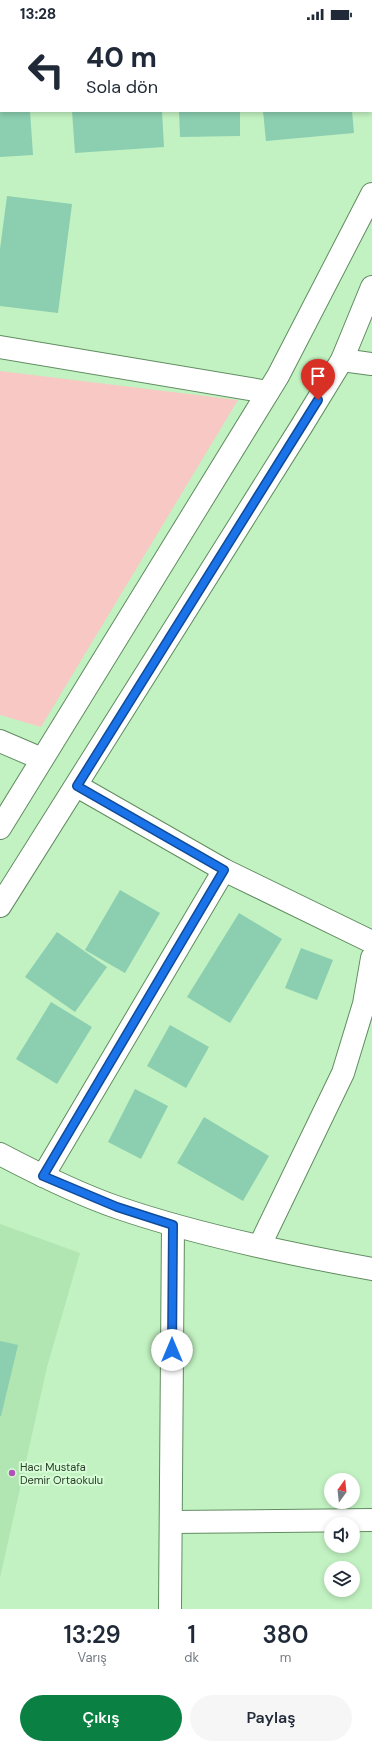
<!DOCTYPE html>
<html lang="tr">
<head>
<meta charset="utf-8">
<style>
  body { margin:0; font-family:"DM Sans",sans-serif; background:#f6f6f7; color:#1f2937; height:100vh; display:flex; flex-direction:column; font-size:15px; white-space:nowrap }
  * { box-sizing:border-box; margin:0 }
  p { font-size:13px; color:#747a83 }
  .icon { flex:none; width:22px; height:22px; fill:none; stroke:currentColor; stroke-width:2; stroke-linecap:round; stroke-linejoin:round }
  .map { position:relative; height:1581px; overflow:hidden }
  .drawer { display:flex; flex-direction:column; background:#fff; flex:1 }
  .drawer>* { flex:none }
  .guide { position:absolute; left:0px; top:0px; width:372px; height:84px; box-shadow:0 2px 6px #0003; background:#fff; color:#1f2937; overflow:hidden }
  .needle { width:26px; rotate:15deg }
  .tools { position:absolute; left:324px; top:1445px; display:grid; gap:8px }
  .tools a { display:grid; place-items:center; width:36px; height:36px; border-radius:50%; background:#fff; box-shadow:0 2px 6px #0003; font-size:20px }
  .pin { position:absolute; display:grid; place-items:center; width:34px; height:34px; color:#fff; margin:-41px -17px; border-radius:50% 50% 50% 0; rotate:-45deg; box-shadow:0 0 4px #0007 }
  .pin .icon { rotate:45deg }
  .me { position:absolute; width:44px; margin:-22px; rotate:0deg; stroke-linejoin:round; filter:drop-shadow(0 0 3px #0008) }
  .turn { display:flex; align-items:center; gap:14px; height:84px; padding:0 20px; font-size:18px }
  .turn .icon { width:52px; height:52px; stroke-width:2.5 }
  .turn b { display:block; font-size:28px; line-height:34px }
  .eta { display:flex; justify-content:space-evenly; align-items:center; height:68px; text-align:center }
  .eta b { font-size:24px; font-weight:600; line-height:28px }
  .cta { display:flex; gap:8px; margin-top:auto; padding:8px 20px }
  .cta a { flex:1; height:46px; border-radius:24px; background:#0b8043; color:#fff; font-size:16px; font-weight:600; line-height:46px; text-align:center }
  .cta a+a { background:#f6f6f7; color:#1f2937 }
  .status { display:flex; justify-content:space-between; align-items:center; height:28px; padding:0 20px; background:#fff; direction:ltr }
  .status svg { height:11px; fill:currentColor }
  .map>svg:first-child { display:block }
  .built { fill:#b1e5b1 }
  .green { fill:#f8c9c4 }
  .building { fill:#8bceb0 }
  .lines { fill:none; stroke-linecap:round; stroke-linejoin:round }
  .minor-casing { stroke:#618c61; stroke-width:24 }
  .major-casing { stroke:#618c61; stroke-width:24 }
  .minor { stroke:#fff; stroke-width:22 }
  .major { stroke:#fff; stroke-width:22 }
  .route-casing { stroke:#114b97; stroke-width:10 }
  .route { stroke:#1a73e8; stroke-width:7 }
  .poi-dot { fill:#b251b9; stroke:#d6fdd6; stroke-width:1.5 }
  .labels { text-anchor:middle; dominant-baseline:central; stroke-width:4; stroke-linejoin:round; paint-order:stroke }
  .poi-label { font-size:11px; fill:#2b3e2b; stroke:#d6fdd6; text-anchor:start }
</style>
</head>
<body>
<div class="status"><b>13:28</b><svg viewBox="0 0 49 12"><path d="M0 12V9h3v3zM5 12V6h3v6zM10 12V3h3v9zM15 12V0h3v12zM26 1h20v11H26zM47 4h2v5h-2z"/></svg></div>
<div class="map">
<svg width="372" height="1581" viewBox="0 0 372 1581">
  <rect width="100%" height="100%" fill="#c2f2c2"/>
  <!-- built -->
  <polygon class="built" points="0,1196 80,1225 47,1339 0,1550"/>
  <!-- green -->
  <polygon class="green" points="0,343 238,372 41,699 0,687"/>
  <!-- building -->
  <g class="building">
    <polygon points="0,83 30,83 33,127 0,129"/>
    <polygon points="72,83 162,83 164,119 75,125"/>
    <polygon points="179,83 240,83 240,108 180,109"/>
    <polygon points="263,83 352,83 354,105 266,113"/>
    <polygon points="7,168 72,176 58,285 0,278 0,221"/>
    <polygon points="120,862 160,885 125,945 85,922"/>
    <polygon points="239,885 282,911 230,995 187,969"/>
    <polygon points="57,904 107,939 75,984 25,949"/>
    <polygon points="301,920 333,932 317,972 285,960"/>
    <polygon points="51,974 92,999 57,1056 16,1031"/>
    <polygon points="170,997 209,1019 186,1060 147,1038"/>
    <polygon points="135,1061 168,1078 141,1131 108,1114"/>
    <polygon points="204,1089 269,1128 243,1173 177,1135"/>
    <polygon points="0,1313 18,1317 1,1388 0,1388"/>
  </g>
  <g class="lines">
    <!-- minor casing -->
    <g class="minor-casing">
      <g id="minor">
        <polyline points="0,319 268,364"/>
        <polyline points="342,332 372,336"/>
        <polyline points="0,713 42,731"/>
        <polyline points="77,758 224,842 372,914"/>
        <polyline points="0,800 278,348 372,166"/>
        <polyline points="0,878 301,399 342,332 372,259"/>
        <path d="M0,1126c38,20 78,40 119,54 79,27 170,46 253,61"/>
        <polyline points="43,1148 224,842"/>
        <polyline points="260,1217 343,1045 364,976 372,930"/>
        <polyline points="171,1494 372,1492"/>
        <polyline points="170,1581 173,1197"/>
      </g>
    </g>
    <!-- major casing -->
    <g class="major-casing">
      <g id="major">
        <polyline points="101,1 114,0"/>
        <polyline points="0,8 1,8"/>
        <polyline points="371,18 372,18"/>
        <polyline points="0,34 1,34"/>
      </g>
    </g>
    <!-- minor -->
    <use href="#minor" class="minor"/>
    <!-- major -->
    <use href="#major" class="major"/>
  </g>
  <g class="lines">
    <!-- route casing -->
    <g class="route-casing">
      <polyline id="route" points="172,1322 173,1197 117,1179 43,1148 224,842 77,758 318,372"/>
    </g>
    <!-- route -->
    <use href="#route" class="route"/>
  </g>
  <!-- markers -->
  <circle class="poi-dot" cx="12" cy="1445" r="4"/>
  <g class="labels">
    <!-- poi labels -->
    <g class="poi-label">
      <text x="20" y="1439">Hacı Mustafa<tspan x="20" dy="13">Demir Ortaokulu</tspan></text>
    </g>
  </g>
</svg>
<div class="tools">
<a><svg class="needle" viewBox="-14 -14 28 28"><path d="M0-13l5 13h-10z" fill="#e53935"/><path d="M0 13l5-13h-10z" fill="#747a83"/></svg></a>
<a><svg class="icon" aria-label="sound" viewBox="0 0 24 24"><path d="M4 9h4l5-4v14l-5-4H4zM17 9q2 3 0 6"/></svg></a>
<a><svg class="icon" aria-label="layers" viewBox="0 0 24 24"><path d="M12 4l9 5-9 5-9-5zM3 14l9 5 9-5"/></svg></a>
</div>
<div class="pin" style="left:318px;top:372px;background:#d93025"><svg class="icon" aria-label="arrive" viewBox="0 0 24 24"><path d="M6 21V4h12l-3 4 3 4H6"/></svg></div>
<svg class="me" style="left:172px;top:1322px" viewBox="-20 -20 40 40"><circle r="19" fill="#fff"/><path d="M0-13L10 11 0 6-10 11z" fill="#1a73e8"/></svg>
<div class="guide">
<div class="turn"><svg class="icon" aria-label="left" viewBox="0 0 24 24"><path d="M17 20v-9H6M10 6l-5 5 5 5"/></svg><div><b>40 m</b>Sola dön</div></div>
</div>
</div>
<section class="drawer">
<div class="eta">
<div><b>13:29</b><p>Varış</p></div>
<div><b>1</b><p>dk</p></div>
<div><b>380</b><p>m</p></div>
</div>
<div class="cta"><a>Çıkış</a><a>Paylaş</a></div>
</section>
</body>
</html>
